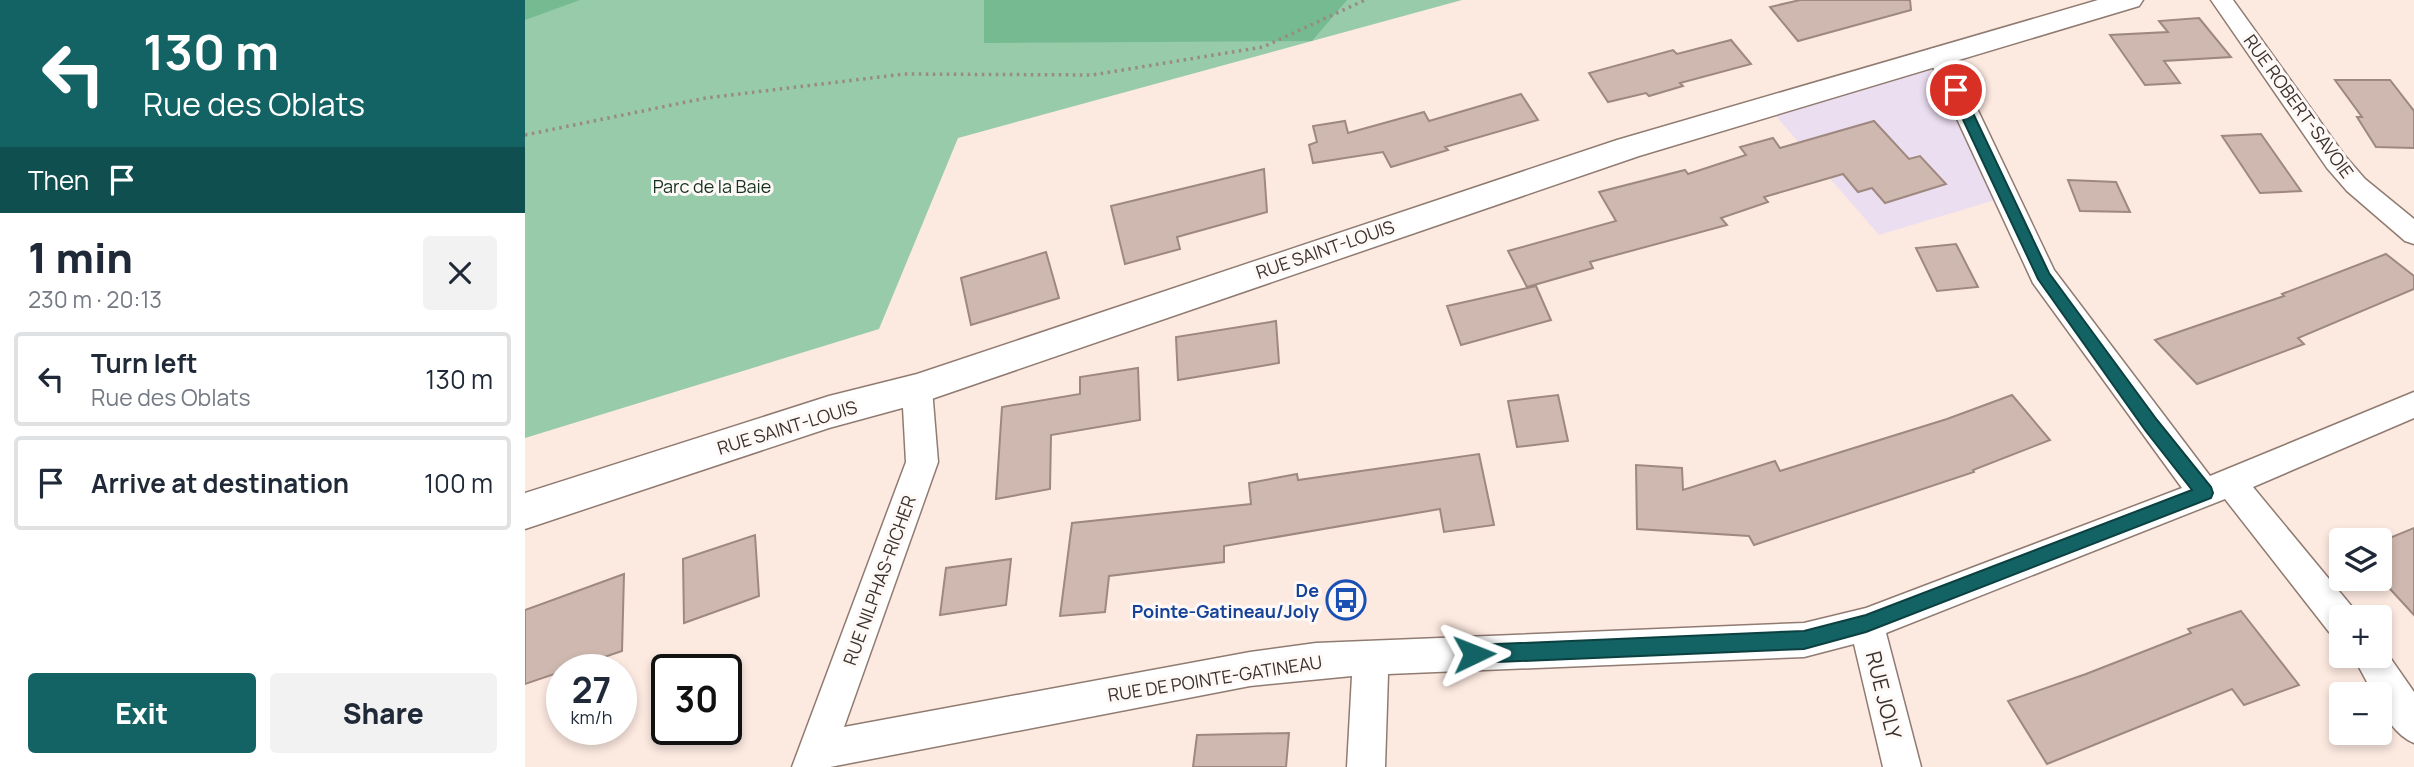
<!DOCTYPE html>
<html lang="en">
<head>
<meta charset="utf-8">
<style>
  body { margin:0; font-family:Manrope,sans-serif; background:#f2f2f3; color:#1f2937; height:100vh; display:flex; flex-direction:column; font-size:26px; white-space:nowrap }
  * { box-sizing:border-box; margin:0 }
  p { font-size:23px; color:#747a83 }
  .icon { flex:none; width:38px; height:38px; fill:none; stroke:currentColor; stroke-width:2; stroke-linecap:round; stroke-linejoin:round }
  .map { position:relative; flex:1; overflow:hidden }
  .details { display:flex; flex-direction:column; background:#fff; width:525px }
  .details>* { flex:none }
  .banner { background:#136364; color:#fff; overflow:hidden }
  .tools { position:absolute; left:1804px; top:528px; display:grid; gap:14px }
  .tools a { display:grid; place-items:center; width:63px; height:63px; border-radius:7px; background:#fff; box-shadow:0 4px 10px #0003; font-size:35px }
  .speed { position:absolute; left:21px; top:654px; display:flex; gap:14px; font-size:35px; font-weight:700; text-align:center }
  .speed>* { display:grid; place-content:center; width:91px; height:91px; border-radius:50%; background:#fff; box-shadow:0 4px 10px #0003; line-height:1 }
  .speed small { font-size:18px; font-weight:400 }
  .speed .limit { border:4px solid #111; border-radius:10px; background:#fff; color:#111 }
  .pin { position:absolute; display:grid; place-items:center; width:60px; height:60px; color:#fff; margin:-30px; border:4px solid #fff; border-radius:50%; box-shadow:0 2px 7px #0007 }
  .me { position:absolute; width:77px; margin:-38px; rotate:88deg; stroke-linejoin:round; filter:drop-shadow(0 0 5px #0008) }
  .turn { display:flex; align-items:center; gap:24px; height:147px; padding:0 28px; font-size:32px }
  .turn .icon { width:91px; height:91px; stroke-width:2.5 }
  .turn b { display:block; font-size:49px; line-height:60px }
  .then { display:flex; align-items:center; height:66px; padding:0 28px; background:#0003; gap:14px; font-size:26px }
  .round { display:grid; place-items:center; flex:none; width:74px; height:74px; border-radius:7px; background:#f2f2f3 }
  .overview { display:flex; align-items:center; justify-content:space-between; height:119px; padding:0 28px }
  h1 { font-size:42px; font-weight:800; line-height:52px }
  .action { display:flex; gap:14px; margin-top:auto; padding:14px 28px }
  .action a { flex:1; height:80px; border-radius:7px; background:#136364; color:#fff; font-size:28px; font-weight:800; line-height:80px; text-align:center }
  .action a+a { background:#f2f2f3; color:#1f2937 }
  ul { padding:0; list-style:none }
  li { display:flex; align-items:center; gap:21px; height:94px; margin:0 14px 10px; padding:0 14px; border:4px solid #e0e1e3; border-radius:7px }
  li div { flex:1 }
  li b { display:block; font-size:26px }
  li em { font-style:normal }
  main { display:flex; flex:1; min-height:0 }
  .map>svg:first-child { display:block }
  .commercial { fill:#ecdef1 }
  .green { fill:#97cbaa }
  .forest { fill:#75ba91 }
  .building { fill:#cfb8af; stroke:#9e887f; stroke-width:2 }
  .lines { fill:none; stroke-linecap:round; stroke-linejoin:round }
  .minor-casing { stroke:#907b71; stroke-width:3 }
  .tertiary-casing { stroke:#907b71; stroke-width:3 }
  .path { stroke:#998b84; stroke-width:3.5; stroke-dasharray:2.5 4.5; stroke-linecap:butt }
  .minor { fill:#fff; fill-rule:evenodd }
  .tertiary { fill:#fff; fill-rule:evenodd }
  .route { fill:#136364; stroke:#0c4041; stroke-width:2 }
  .labels { text-anchor:middle; dominant-baseline:central; stroke-width:6; stroke-linejoin:round; paint-order:stroke }
  .street-label { font-size:18px; fill:#3b322d; stroke:#fef9f7 }
  .park-label { font-size:18px; fill:#133221; stroke:#fef9f7 }
  .transit-label { font-size:18px; font-weight:bold; fill:#164399; stroke:#fef9f7; text-anchor:end }
  .near-street-label { font-size:21px; fill:#3b322d; stroke:#fef9f7 }
</style>
</head>
<body>
<main>
<section class="details">
<div class="banner">
<div class="turn"><svg class="icon" aria-label="left" viewBox="0 0 24 24"><path d="M17 20v-9H6M10 6l-5 5 5 5"/></svg><div><b>130 m</b>Rue des Oblats</div></div>
<div class="then">Then<svg class="icon" aria-label="arrive" viewBox="0 0 24 24"><path d="M6 21V4h12l-3 4 3 4H6"/></svg></div>
</div>
<div class="overview"><div><h1>1 min</h1><p>230 m · 20:13</p></div><a class="round"><svg class="icon" aria-label="close" viewBox="0 0 24 24"><path d="M6 6l12 12M18 6L6 18"/></svg></a></div>
<ul>
<li><svg class="icon" aria-label="left" viewBox="0 0 24 24"><path d="M17 20v-9H6M10 6l-5 5 5 5"/></svg><div><b>Turn left</b><p>Rue des Oblats</p></div><em>130 m</em></li>
<li><svg class="icon" aria-label="arrive" viewBox="0 0 24 24"><path d="M6 21V4h12l-3 4 3 4H6"/></svg><div><b>Arrive at destination</b></div><em>100 m</em></li>
</ul>
<div class="action"><a>Exit</a><a>Share</a></div>
</section>
<div class="map">
<svg width="1889" height="767" viewBox="0 0 1889 767">
  <rect width="100%" height="100%" fill="#fce9e0"/>
  <!-- commercial -->
  <polygon class="commercial" points="1414,54 1480,197 1354,235 1243,107"/>
  <!-- green -->
  <polygon class="green" points="0,0 937,0 433,138 354,329 0,438"/>
  <!-- forest -->
  <g class="forest">
    <polygon points="0,0 55,0 0,20"/>
    <polygon points="459,0 822,0 787,41 459,43"/>
  </g>
  <!-- building -->
  <g class="building">
    <polygon points="1275,0 1385,0 1386,10 1273,41 1245,7"/>
    <polygon points="1674,18 1706,57 1639,61 1655,83 1620,85 1585,35 1643,32 1634,21"/>
    <polygon points="1206,40 1226,64 1155,83 1158,86 1124,96 1121,93 1083,102 1064,73 1148,50 1152,54"/>
    <polygon points="1810,80 1865,80 1889,111 1889,148 1851,147 1832,117 1837,117"/>
    <polygon points="996,94 1013,120 920,147 923,150 866,167 858,152 788,163 784,145 792,142 788,126 820,121 823,133 899,112 904,121"/>
    <polygon points="1349,121 1384,159 1395,156 1421,184 1360,203 1347,188 1333,192 1318,174 1239,197 1243,202 1196,218 1202,225 1065,262 1068,268 1002,287 983,251 1091,221 1074,192 1160,170 1163,174 1221,155 1215,147 1248,138 1255,148"/>
    <polygon points="1736,134 1776,191 1735,193 1697,136"/>
    <polygon points="739,169 742,212 652,237 655,249 600,264 586,206"/>
    <polygon points="1543,180 1591,182 1605,212 1555,211"/>
    <polygon points="1431,244 1453,287 1412,291 1391,248"/>
    <polygon points="521,252 534,298 446,325 436,278"/>
    <polygon points="1861,254 1889,276 1889,289 1773,338 1779,344 1672,384 1630,340 1759,296 1757,294"/>
    <polygon points="1011,286 1026,320 936,345 922,306"/>
    <polygon points="751,321 754,363 653,380 651,337"/>
    <polygon points="613,368 615,420 526,435 525,489 471,499 477,407 555,394 555,377"/>
    <polygon points="1033,395 1043,441 992,447 983,401"/>
    <polygon points="1487,395 1525,440 1448,470 1449,472 1229,545 1224,536 1112,529 1111,465 1157,468 1158,490 1250,461 1255,471 1422,419"/>
    <polygon points="954,454 969,525 919,532 915,509 699,546 699,562 584,576 580,612 535,616 547,523 726,504 724,483 772,474 773,480"/>
    <polygon points="1889,528 1889,615 1855,578 1855,542"/>
    <polygon points="230,535 234,596 159,623 158,559"/>
    <polygon points="486,559 481,605 415,615 421,568"/>
    <polygon points="99,574 97,651 0,684 0,610"/>
    <polygon points="1716,611 1774,685 1719,705 1707,689 1522,764 1483,701 1561,674 1666,633 1663,629"/>
    <polygon points="764,733 761,767 668,767 672,735"/>
  </g>
  <g class="lines">
    <!-- minor casing -->
    <g class="minor-casing">
      <g id="minor">
        <polygon points="1686,0 1708,0 1820,156 1840,179 1889,219 1889,244 1880,241 1822,191 1802,168"/>
        <polygon points="1414,47 1422,49 1426,54 1529,270 1685,476 1889,392 1889,418 1728,487 1828,608 1832,618 1816,618 1816,636 1804,632 1700,499 1361,633 1396,767 1358,767 1329,644 1279,657 863,674 860,767 822,767 827,676 725,686 305,767 267,767 381,462 377,389 381,380 392,377 403,380 407,389 413,462 319,727 725,652 791,643 1279,623 1341,608 1657,488 1508,283 1402,54 1406,49"/>
        <path d="M1855,643l34,49v51c-17,-7 -34,-29 -34,-48h-6l-21,-39h27z"/>
      </g>
    </g>
    <!-- tertiary casing -->
    <g class="tertiary-casing">
      <polygon id="tertiary" points="1573,0 1618,0 1614,6 1114,156 392,404 304,428 0,529 0,493 304,396 392,374 1092,140"/>
    </g>
    <!-- path -->
    <polyline class="path" points="0,135 181,98 379,74 567,75 738,47 840,0"/>
    <!-- minor -->
    <use href="#minor" class="minor"/>
    <!-- tertiary -->
    <use href="#tertiary" class="tertiary"/>
  </g>
  <!-- route -->
  <polygon class="route" points="1431,86 1437,90 1524,273 1632,420 1686,487 1688,493 1686,498 1341,632 1279,649 949,663 942,660 940,654 942,647 949,645 1279,631 1341,615 1667,490 1620,430 1513,279 1424,90"/>
  <!-- icons -->
  <defs>
    <g id="bus-ring" transform="scale(2.0125)"><circle r="9.5" fill="#fef9f7" stroke="#1a4fb4" stroke-width="1.5"/><path d="M-5-6H5V4H4V6H2V4H-2V6H-4V4H-5ZM-3.5-4V0h7V-4ZM-3.5 1.2v1.5H-2V1.2ZM2 1.2v1.5H3.5V1.2Z" fill="#1a4fb4"/></g>
  </defs>
  <g fill-rule="evenodd">
    <use href="#bus-ring" x="821" y="600"/>
  </g>
  <g class="labels">
    <!-- street labels -->
    <g class="street-label">
      <text transform="translate(1774 106) rotate(54)">RUE ROBERT-SAVOIE</text>
      <text transform="translate(800 249) rotate(-19)">RUE SAINT-LOUIS</text>
      <text transform="translate(262 427) rotate(-17)">RUE SAINT-LOUIS</text>
      <text transform="translate(354 580) rotate(-70)">RUE NILPHAS-RICHER</text>
      <text transform="translate(690 678) rotate(-9)">RUE DE POINTE-GATINEAU</text>
    </g>
    <!-- park labels -->
    <g class="park-label">
      <text x="187" y="186">Parc de la Baie</text>
    </g>
    <!-- transit labels -->
    <g class="transit-label">
      <text x="794" y="590">De<tspan x="794" dy="21">Pointe-Gatineau/Joly</tspan></text>
    </g>
    <!-- near-street labels -->
    <g class="near-street-label">
      <text transform="translate(1359 695) rotate(76)">RUE JOLY</text>
    </g>
  </g>
</svg>
<div class="tools">
<a><svg class="icon" aria-label="layers" viewBox="0 0 24 24"><path d="M12 4l9 5-9 5-9-5zM3 14l9 5 9-5"/></svg></a>
<a>+</a>
<a>−</a>
</div>
<div class="speed"><div>27<small>km/h</small></div><div class="limit">30</div></div>
<div class="pin" style="left:1431px;top:90px;background:#d93025"><svg class="icon" aria-label="arrive" viewBox="0 0 24 24"><path d="M6 21V4h12l-3 4 3 4H6"/></svg></div>
<svg class="me" style="left:949px;top:654px" viewBox="-20 -20 40 40"><path d="M0-17L14 15 0 8-14 15z" fill="#136364" stroke="#fff" stroke-width="4"/></svg>
</div>
</main>
</body>
</html>
